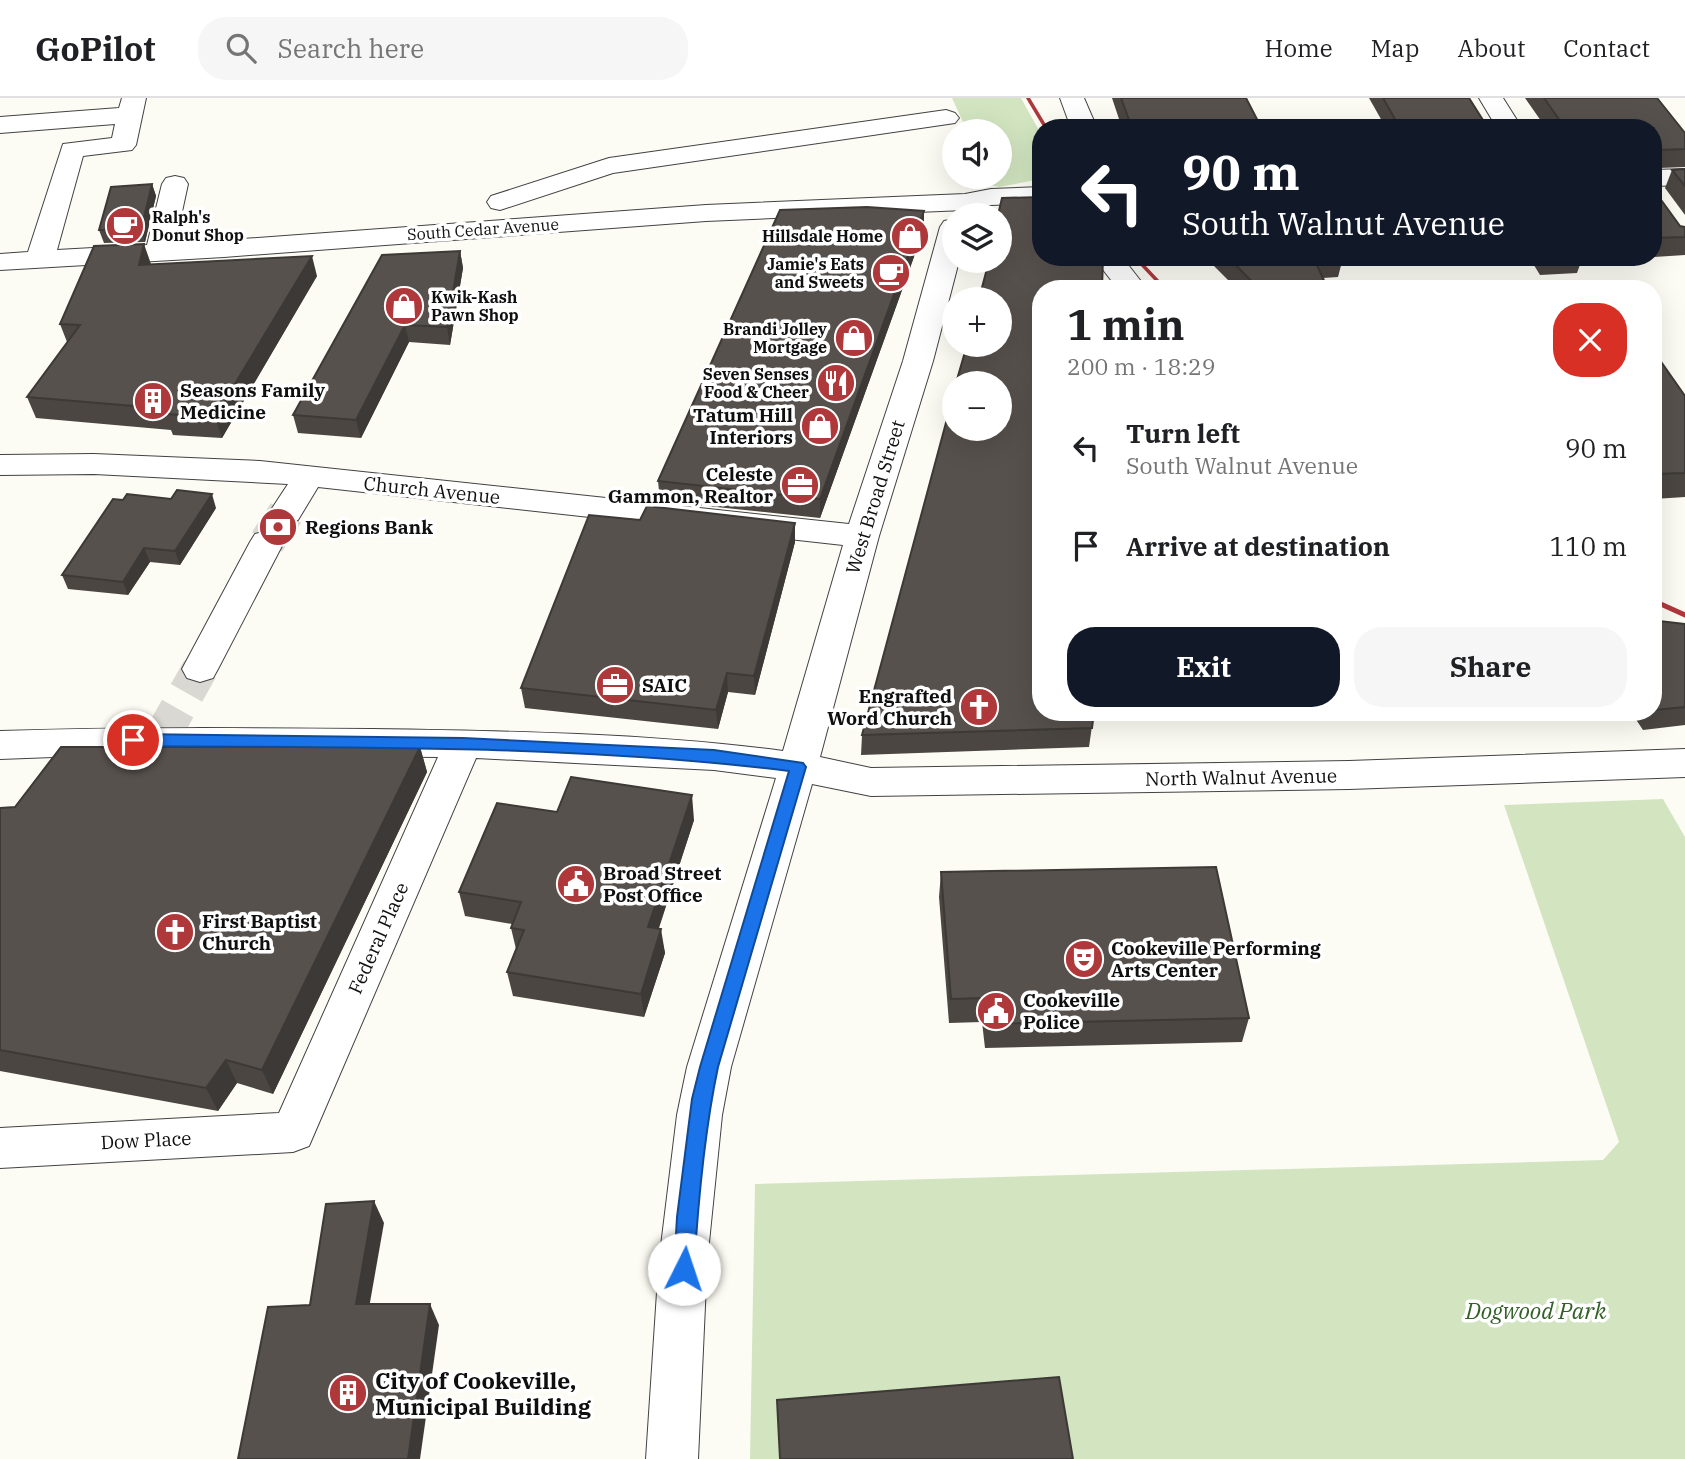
<!DOCTYPE html>
<html lang="en">
<head>
<meta charset="utf-8">
<style>
  body { margin:0; font-family:"IBM Plex Serif",serif; background:#f6f6f6; color:#202124; height:100vh; display:flex; flex-direction:column; font-size:26px; white-space:nowrap }
  * { box-sizing:border-box; margin:0 }
  p { font-size:23px; color:#757577 }
  .icon { flex:none; width:38px; height:38px; fill:none; stroke:currentColor; stroke-width:2; stroke-linecap:round; stroke-linejoin:round }
  .map { position:relative; flex:1; overflow:hidden }
  .panel { position:absolute; left:1032px; top:182px; width:630px; height:441px; display:flex; flex-direction:column; background:#fff; border-radius:28px; box-shadow:0 7px 28px #0002 }
  .panel>* { flex:none }
  .top-card { position:absolute; left:1032px; top:21px; width:630px; height:147px; border-radius:28px; box-shadow:0 7px 28px #0002; background:#111827; color:#fff; overflow:hidden }
  .buttons { position:absolute; left:942px; top:21px; display:grid; gap:14px }
  .buttons a { display:grid; place-items:center; width:70px; height:70px; border-radius:50%; background:#fff; box-shadow:0 7px 28px #0002; font-size:35px }
  .pin { position:absolute; display:grid; place-items:center; width:60px; height:60px; color:#fff; margin:-30px; border:4px solid #fff; border-radius:50%; box-shadow:0 2px 7px #0007 }
  .me { position:absolute; width:77px; margin:-38px; rotate:4deg; stroke-linejoin:round; filter:drop-shadow(0 0 5px #0008) }
  .turn { display:flex; align-items:center; gap:24px; height:147px; padding:0 35px; font-size:32px }
  .turn .icon { width:91px; height:91px; stroke-width:2.5 }
  .turn b { display:block; font-size:49px; line-height:60px }
  .round { display:grid; place-items:center; flex:none; width:74px; height:74px; border-radius:28px; background:#f6f6f6 }
  .head { display:flex; align-items:center; justify-content:space-between; height:119px; padding:0 35px }
  h1 { font-size:42px; font-weight:700; line-height:52px }
  .primary-button { display:flex; gap:14px; margin-top:auto; padding:14px 35px }
  .primary-button a { flex:1; height:80px; border-radius:28px; background:#111827; color:#fff; font-size:28px; font-weight:700; line-height:80px; text-align:center }
  .primary-button a+a { background:#f6f6f6; color:#202124 }
  ul { padding:0; list-style:none }
  li { display:flex; align-items:center; gap:21px; height:98px; padding:0 35px }
  li div { flex:1 }
  li b { display:block; font-size:26px }
  li em { font-style:normal }
  header { display:flex; align-items:center; gap:42px; box-sizing:border-box; height:98px; padding:0 35px; background:#fff; border-bottom:2px solid #e0e0e0 }
  header strong { font-size:33px }
  nav { display:flex; gap:38px; margin-inline-start:auto; font-size:24px }
  .search { width:490px; height:63px; background:#f6f6f6; display:flex; align-items:center; gap:18px; box-sizing:border-box; padding:0 24px; border-radius:28px; color:#757577; font-size:26px }
  .map>svg:first-child { display:block }
  .green { fill:#d2e5c0 }
  .lines { fill:none; stroke-linecap:round; stroke-linejoin:round }
  .minor-tunnel { stroke:#d9d8d2; stroke-width:36; stroke-dasharray:36 18; stroke-linecap:butt }
  .minor-casing { stroke:#424242; stroke-width:2 }
  .minor { fill:#fff; fill-rule:evenodd }
  .rail-far1 { stroke:#af383b; stroke-width:3.5 }
  .rail { stroke:#af383b; stroke-width:5 }
  .wall { fill:#4b4642 }
  .shaded-wall { fill:#3d3936 }
  .building { fill:#57514d; stroke:#3d3936; stroke-width:2 }
  .route { fill:#1a73e8; stroke:#114b97; stroke-width:2 }
  .labels { text-anchor:middle; dominant-baseline:central; stroke-width:7; stroke-linejoin:round; paint-order:stroke }
  .far-poi-label { font-size:16px; font-weight:bold; fill:#0f0f0f; stroke:#fff; text-anchor:end }
  .far-street-label { font-size:16px; fill:#0f0f0f; stroke:#fff }
  .poi-label { font-size:19px; font-weight:bold; fill:#0f0f0f; stroke:#fff; text-anchor:start }
  .street-label { font-size:19px; fill:#0f0f0f; stroke:#fff }
  .near-park-label { font-size:23px; font-style:italic; fill:#326027; stroke:#fff }
  .near-poi-label { font-size:23px; font-weight:bold; fill:#0f0f0f; stroke:#fff; text-anchor:start }
</style>
</head>
<body>
<header>
<strong>GoPilot</strong>
<div class="search"><svg class="icon" aria-label="search" viewBox="0 0 24 24"><circle cx="10" cy="10" r="6"/><path d="M15 15l6 6"/></svg>Search here</div>
<nav><a>Home</a><a>Map</a><a>About</a><a>Contact</a></nav>
</header>
<div class="map">
<svg width="1685" height="1361" viewBox="0 0 1685 1361">
  <rect width="100%" height="100%" fill="#fdfcf4"/>
  <!-- green -->
  <g class="green">
    <polygon points="952,0 1021,0 1041,36 1041,81 999,89 984,85 980,79 999,79 999,33 967,33"/>
    <polygon points="1663,701 1685,739 1685,1361 750,1361 755,1086 1603,1062 1619,1044 1504,707"/>
  </g>
  <g class="lines">
    <!-- minor-tunnel -->
    <g class="minor-tunnel">
      <polyline points="267,444 286,415"/>
      <polyline points="160,642 200,571"/>
    </g>
    <!-- minor casing -->
    <g class="minor-casing">
      <g id="minor">
        <polygon points="122,0 146,0 136,47 132,52 83,58 57,152 147,147 162,86 166,80 175,78 184,80 188,86 175,146 706,107 965,96 991,91 1041,89 1041,105 991,107 965,112 706,123 224,159 0,172 0,156 28,154 63,46 112,40 115,26 0,35 0,19 119,10"/>
        <polygon points="1060,0 1084,0 1097,30 1071,30"/>
        <polygon points="1479,0 1503,0 1522,30 1497,30"/>
        <polygon points="946,12 955,15 959,20 955,25 613,75 500,112 491,110 487,104 491,98 609,60"/>
        <polygon points="1685,71 1685,87 1654,88 1654,72"/>
        <path d="M954,121v42h5l-26,100 -54,175 -59,221 51,11 478,-7 336,-12v28l-336,12 -478,7 -59,-12 -81,283 -9,48 -15,147 -9,197h-52l13,-197 18,-147 10,-48 89,-289 -62,-8 -238,-12 -167,388 -16,6 -293,16v-40l279,-15 159,-356 -305,-3 -133,5v-28c124,-4 247,-3 371,-2 137,2 276,4 412,22l60,-206 -525,-58 -20,33 -12,4 -12,-4 -5,-7 19,-29 -194,-10 -94,1v-20l94,-1 166,7 589,63 54,-163 37,-134 4,-6z"/>
        <polygon points="1093,159 1122,159 1147,191 1118,191"/>
        <polygon points="267,433 279,436 284,444 218,571 213,580 200,584 187,580 182,571 250,444 255,436"/>
      </g>
    </g>
    <!-- minor -->
    <use href="#minor" class="minor"/>
    <!-- rail-far1 -->
    <g class="rail-far1">
      <polyline points="1028,0 1046,30"/>
      <polyline points="1135,159 1165,191"/>
    </g>
    <!-- rail -->
    <polyline class="rail" points="1654,503 1685,517"/>
  </g>
  <!-- wall -->
  <g class="wall">
    <polygon points="1112,0 1246,0 1261,29 1278,30 1122,30"/>
    <polygon points="1369,0 1469,0 1488,30 1386,30"/>
    <polygon points="1525,0 1657,0 1685,35 1685,69 1659,70 1659,99 1680,128 1685,129 1685,157 1654,159 1654,30 1546,30"/>
    <polygon points="1685,71 1685,117 1665,90 1672,72"/>
    <polygon points="152,86 156,98 145,144 104,145 99,132"/>
    <polygon points="924,113 924,131 820,420 660,403 658,383"/>
    <polygon points="460,153 463,170 450,247 409,244 361,340 298,335 293,317"/>
    <polygon points="1205,159 1342,159 1343,160 1338,179 1323,180 1328,191 1237,191"/>
    <polygon points="1529,159 1637,159 1582,161 1577,175 1540,177"/>
    <polygon points="988,163 999,163 1041,191 1094,614 1089,649 861,657 862,637 989,165"/>
    <polygon points="151,166 317,178 222,340 173,337 171,332 36,320 27,299 67,244 60,226"/>
    <polygon points="1654,258 1685,298 1685,399 1654,401"/>
    <polygon points="216,410 180,467 150,464 128,497 68,491 62,477"/>
    <polygon points="640,422 795,425 795,444 755,597 728,594 718,631 525,610 521,590"/>
    <polygon points="1654,521 1659,523 1685,526 1685,627 1643,632 1631,614 1654,614"/>
    <polygon points="420,649 427,674 273,996 237,985 218,1013 0,973 0,710 15,709"/>
    <polygon points="557,714 694,722 659,830 665,855 644,919 513,898 507,874 516,851 511,830 512,826 465,818 459,794"/>
    <polygon points="941,774 1249,920 1242,944 985,950 982,924 949,925 939,799"/>
  </g>
  <!-- shaded-wall -->
  <g class="shaded-wall">
    <polygon points="152,86 156,98 145,144 141,132"/>
    <polygon points="924,113 924,131 820,420 820,401"/>
    <polygon points="144,146 151,166 139,167"/>
    <polygon points="460,153 463,170 450,247 447,229"/>
    <polygon points="312,158 317,178 222,340 215,319"/>
    <polygon points="405,227 409,244 361,340 356,322"/>
    <polygon points="212,396 216,410 180,467 175,453"/>
    <polygon points="795,425 795,444 755,597 754,578"/>
    <polygon points="144,450 150,464 128,497 123,484"/>
    <polygon points="727,575 728,594 718,631 716,612"/>
    <polygon points="420,649 427,674 273,996 262,972"/>
    <polygon points="692,697 694,722 651,853 648,829"/>
    <polygon points="661,831 665,855 644,919 641,896"/>
    <polygon points="226,962 237,985 218,1013 206,990"/>
    <polygon points="374,1103 384,1125 366,1227 356,1206"/>
    <polygon points="430,1206 439,1227 420,1361 408,1361"/>
  </g>
  <!-- building -->
  <g class="building">
    <polygon points="1121,0 1246,0 1261,29 1277,28 1278,30 1132,30"/>
    <polygon points="1383,0 1469,0 1488,30 1400,30"/>
    <polygon points="1544,0 1657,0 1685,35 1685,51 1659,52 1659,99 1680,128 1685,129 1685,139 1654,140 1654,30 1565,30"/>
    <polygon points="1685,71 1685,88 1672,72"/>
    <polygon points="152,86 141,132 99,132 111,89"/>
    <polygon points="1041,99 1041,159 1103,159 1102,191 1041,191 1041,614 1094,614 1092,630 862,637 954,295 954,331 999,331 999,285 956,285 967,247 999,247 999,201 979,201 989,163 999,163 999,117 998,117 1002,100"/>
    <polygon points="867,109 924,113 820,401 658,383 780,112"/>
    <polygon points="144,146 139,167 312,158 215,319 166,316 168,311 27,299 80,227 60,226 94,148"/>
    <polygon points="460,153 447,229 405,227 356,322 293,317 382,157"/>
    <polygon points="1228,159 1342,159 1343,160 1314,161 1328,191 1259,191"/>
    <polygon points="1654,258 1657,258 1685,298 1685,375 1654,376"/>
    <polygon points="177,392 212,396 175,453 144,450 123,484 62,477 113,401 123,402 127,396 171,401"/>
    <polygon points="647,408 795,425 754,578 727,575 716,612 521,590 589,417 640,422"/>
    <polygon points="1654,521 1659,523 1685,526 1685,609 1654,612"/>
    <polygon points="61,649 420,649 262,972 226,962 206,990 0,952 0,710 15,709"/>
    <polygon points="571,679 692,697 648,829 661,831 641,896 507,874 524,832 511,830 521,804 459,794 497,705 557,714"/>
    <polygon points="1216,769 1249,920 987,926 985,900 951,901 941,774"/>
    <polygon points="374,1103 356,1206 430,1206 408,1361 238,1361 268,1209 310,1207 326,1106"/>
    <polygon points="1059,1279 1073,1361 780,1361 777,1302"/>
  </g>
  <!-- route -->
  <path class="route" d="M133,636l330,4 251,12 89,13 3,4 -88,300c-14,66 -20,135 -24,202l-3,7 -7,2 -8,-2 -2,-7 3,-52 15,-118 8,-32 89,-296c-217,-27 -438,-23 -656,-25l-7,-6z"/>
  <!-- icons -->
  <defs>
    <g id="cafe-disc" transform="scale(2.0125)"><circle r="9.5" fill="#af383b" stroke="#fff"/><path d="M-5.5-4.5H6V0H3Q3 3.5 0 3.5H-2.5Q-5.5 3.5-5.5 0ZM3-3.2v2h1.7v-2ZM-6 4.5H4V6H-6Z" fill="#fff"/></g>
    <g id="shop-disc" transform="scale(2.0125)"><circle r="9.5" fill="#af383b" stroke="#fff"/><path d="M-5-2.5h2.3a2.7 3.5 0 0 1 5.4 0H5L5.5 6h-11ZM-1.5-2.5h3a1.5 2.3 0 0 0-3 0Z" fill="#fff"/></g>
    <g id="restaurant-disc" transform="scale(2.0125)"><circle r="9.5" fill="#af383b" stroke="#fff"/><path d="M-5-6h1v4h1v-4h1v4h1v-4h1v5L-1.5 .5V6h-2V.5L-5-1ZM5-6V6H3V1.5H1.5Q1.5-4 5-6Z" fill="#fff"/></g>
    <g id="building-disc" transform="scale(2.0125)"><circle r="9.5" fill="#af383b" stroke="#fff"/><path d="M-4-6H4V6H1V3H-1V6H-4ZM-2.5-4.3h1.7v1.8h-1.7ZM.8-4.3h1.7v1.8H.8ZM-2.5-1h1.7V.8h-1.7ZM.8-1h1.7V.8H.8Z" fill="#fff"/></g>
    <g id="office-disc" transform="scale(2.0125)"><circle r="9.5" fill="#af383b" stroke="#fff"/><path d="M-6-3h4V-5.5h4V-3h4V5H-6ZM-1-4.5V-3h2v-1.5ZM-6 0V1H6V0Z" fill="#fff"/></g>
    <g id="bank-disc" transform="scale(2.0125)"><circle r="9.5" fill="#af383b" stroke="#fff"/><path d="M-6-4H6V4H-6ZM0-2.3a2.3 2.3 0 1 0 0 4.6a2.3 2.3 0 1 0 0-4.6Z" fill="#fff"/></g>
    <g id="church-disc" transform="scale(2.0125)"><circle r="9.5" fill="#af383b" stroke="#fff"/><path d="M-1.2-6h2.4v3.5h3.3v2.4h-3.3V6h-2.4V-.1h-3.3v-2.4h3.3Z" fill="#fff"/></g>
    <g id="civic-disc" transform="scale(2.0125)"><circle r="9.5" fill="#af383b" stroke="#fff"/><path d="M-.6-6.5H3V-4.5H.6V-3L4-1V1h2V6H-6V1h2V-1L-.6-3ZM-1.2 2.5V6h2.4V2.5Z" fill="#fff"/></g>
    <g id="theatre-disc" transform="scale(2.0125)"><circle r="9.5" fill="#af383b" stroke="#fff"/><path d="M-5-5.5Q0-4 5-5.5V0Q5 5 0 6Q-5 5-5 0ZM-3.3-2.5H-1v1.5H-3.3ZM1-2.5H3.3v1.5H1ZM-2.8 1Q0 5.5 2.8 1Z" fill="#fff"/></g>
  </defs>
  <g fill-rule="evenodd">
    <use href="#cafe-disc" x="125" y="128"/>
    <use href="#shop-disc" x="910" y="138"/>
    <use href="#cafe-disc" x="891" y="175"/>
    <use href="#shop-disc" x="404" y="208"/>
    <use href="#shop-disc" x="854" y="240"/>
    <use href="#restaurant-disc" x="836" y="285"/>
    <use href="#building-disc" x="153" y="303"/>
    <use href="#shop-disc" x="820" y="328"/>
    <use href="#office-disc" x="800" y="387"/>
    <use href="#bank-disc" x="278" y="429"/>
    <use href="#office-disc" x="615" y="587"/>
    <use href="#church-disc" x="979" y="609"/>
    <use href="#civic-disc" x="576" y="786"/>
    <use href="#church-disc" x="175" y="834"/>
    <use href="#theatre-disc" x="1084" y="861"/>
    <use href="#civic-disc" x="996" y="913"/>
    <use href="#building-disc" x="348" y="1295"/>
  </g>
  <g class="labels">
    <!-- far-poi labels -->
    <g class="far-poi-label">
      <text x="152" y="119" text-anchor="start">Ralph's<tspan x="152" dy="18">Donut Shop</tspan></text>
      <text x="883" y="138">Hillsdale Home</text>
      <text x="864" y="166">Jamie's Eats<tspan x="864" dy="18">and Sweets</tspan></text>
      <text x="431" y="199" text-anchor="start">Kwik-Kash<tspan x="431" dy="18">Pawn Shop</tspan></text>
      <text x="827" y="231">Brandi Jolley<tspan x="827" dy="18">Mortgage</tspan></text>
      <text x="809" y="276">Seven Senses<tspan x="809" dy="18">Food &amp; Cheer</tspan></text>
    </g>
    <!-- far-street labels -->
    <g class="far-street-label">
      <text transform="translate(483 131) rotate(-4)">South Cedar Avenue</text>
    </g>
    <!-- poi labels -->
    <g class="poi-label">
      <text x="180" y="292">Seasons Family<tspan x="180" dy="22">Medicine</tspan></text>
      <text x="793" y="317" text-anchor="end">Tatum Hill<tspan x="793" dy="22">Interiors</tspan></text>
      <text x="773" y="376" text-anchor="end">Celeste<tspan x="773" dy="22">Gammon, Realtor</tspan></text>
      <text x="305" y="429">Regions Bank</text>
      <text x="642" y="587">SAIC</text>
      <text x="952" y="598" text-anchor="end">Engrafted<tspan x="952" dy="22">Word Church</tspan></text>
      <text x="603" y="775">Broad Street<tspan x="603" dy="22">Post Office</tspan></text>
      <text x="202" y="823">First Baptist<tspan x="202" dy="22">Church</tspan></text>
      <text x="1111" y="850">Cookeville Performing<tspan x="1111" dy="22">Arts Center</tspan></text>
      <text x="1023" y="902">Cookeville<tspan x="1023" dy="22">Police</tspan></text>
    </g>
    <!-- street labels -->
    <g class="street-label">
      <text transform="translate(432 392) rotate(6)">Church Avenue</text>
      <text transform="translate(875 399) rotate(-73)">West Broad Street</text>
      <text transform="translate(1241 679) rotate(-1)">North Walnut Avenue</text>
      <text transform="translate(378 840) rotate(-66)">Federal Place</text>
      <text transform="translate(146 1042) rotate(-3)">Dow Place</text>
    </g>
    <!-- near-park labels -->
    <g class="near-park-label">
      <text x="1536" y="1212">Dogwood Park</text>
    </g>
    <!-- near-poi labels -->
    <g class="near-poi-label">
      <text x="375" y="1282">City of Cookeville,<tspan x="375" dy="26">Municipal Building</tspan></text>
    </g>
  </g>
</svg>
<div class="buttons">
<a><svg class="icon" aria-label="sound" viewBox="0 0 24 24"><path d="M4 9h4l5-4v14l-5-4H4zM17 9q2 3 0 6"/></svg></a>
<a><svg class="icon" aria-label="layers" viewBox="0 0 24 24"><path d="M12 4l9 5-9 5-9-5zM3 14l9 5 9-5"/></svg></a>
<a>+</a>
<a>−</a>
</div>
<div class="pin" style="left:133px;top:642px;background:#d93025"><svg class="icon" aria-label="arrive" viewBox="0 0 24 24"><path d="M6 21V4h12l-3 4 3 4H6"/></svg></div>
<svg class="me" style="left:684px;top:1171px" viewBox="-20 -20 40 40"><circle r="19" fill="#fff"/><path d="M0-13L10 11 0 6-10 11z" fill="#1a73e8"/></svg>
<div class="top-card">
<div class="turn"><svg class="icon" aria-label="left" viewBox="0 0 24 24"><path d="M17 20v-9H6M10 6l-5 5 5 5"/></svg><div><b>90 m</b>South Walnut Avenue</div></div>
</div>
<section class="panel">
<div class="head"><div><h1>1 min</h1><p>200 m · 18:29</p></div><a class="round" style="background:#d93025;color:#fff"><svg class="icon" aria-label="close" viewBox="0 0 24 24"><path d="M6 6l12 12M18 6L6 18"/></svg></a></div>
<ul>
<li><svg class="icon" aria-label="left" viewBox="0 0 24 24"><path d="M17 20v-9H6M10 6l-5 5 5 5"/></svg><div><b>Turn left</b><p>South Walnut Avenue</p></div><em>90 m</em></li>
<li><svg class="icon" aria-label="arrive" viewBox="0 0 24 24"><path d="M6 21V4h12l-3 4 3 4H6"/></svg><div><b>Arrive at destination</b></div><em>110 m</em></li>
</ul>
<div class="primary-button"><a>Exit</a><a>Share</a></div>
</section>
</div>
</body>
</html>
